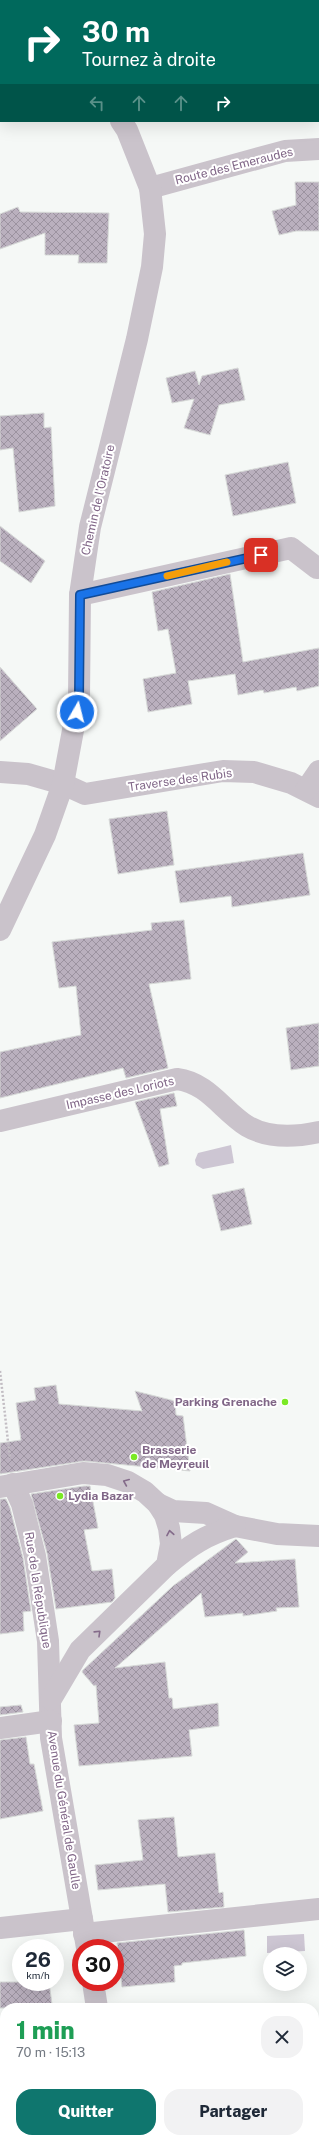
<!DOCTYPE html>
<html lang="fr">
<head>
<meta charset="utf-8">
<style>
  body { margin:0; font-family:"Public Sans",sans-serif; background:#f2f2f3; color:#1f2937; height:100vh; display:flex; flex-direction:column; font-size:15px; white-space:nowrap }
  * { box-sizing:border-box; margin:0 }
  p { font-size:13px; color:#747a83 }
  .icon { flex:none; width:22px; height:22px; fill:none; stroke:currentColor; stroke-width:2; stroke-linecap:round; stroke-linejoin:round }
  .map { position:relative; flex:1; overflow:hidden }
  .sheet { position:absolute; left:0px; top:2003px; width:319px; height:140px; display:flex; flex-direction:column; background:#fff; border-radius:16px 16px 0 0; box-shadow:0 4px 16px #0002 }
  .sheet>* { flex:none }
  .guide { position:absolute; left:0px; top:0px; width:319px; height:122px; box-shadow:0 4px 16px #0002; background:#00695c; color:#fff; overflow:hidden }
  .tools { position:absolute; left:263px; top:1947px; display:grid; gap:8px }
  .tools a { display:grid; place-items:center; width:44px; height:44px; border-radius:50%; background:#fff; box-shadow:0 4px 16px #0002; font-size:20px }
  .speed { position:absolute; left:12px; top:1939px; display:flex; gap:8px; font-size:20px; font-weight:700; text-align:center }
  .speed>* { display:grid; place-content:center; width:52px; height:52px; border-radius:50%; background:#fff; box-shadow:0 4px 16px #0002; line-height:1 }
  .speed small { font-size:10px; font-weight:400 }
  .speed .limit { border:6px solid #d22; background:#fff; color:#111 }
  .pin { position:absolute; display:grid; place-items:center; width:34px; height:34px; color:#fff; margin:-17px; border-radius:8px; box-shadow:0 2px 6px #0006 }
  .me { position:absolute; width:44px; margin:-22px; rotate:8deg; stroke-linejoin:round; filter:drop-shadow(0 0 3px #0008) }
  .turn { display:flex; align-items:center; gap:14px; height:84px; padding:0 16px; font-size:18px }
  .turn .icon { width:52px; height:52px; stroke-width:2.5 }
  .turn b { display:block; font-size:28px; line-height:34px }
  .lanes { display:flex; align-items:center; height:38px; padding:0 16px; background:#0003; justify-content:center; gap:20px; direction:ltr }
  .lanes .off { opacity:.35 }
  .round { display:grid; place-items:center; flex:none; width:42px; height:42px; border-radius:16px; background:#f2f2f3 }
  .summary { display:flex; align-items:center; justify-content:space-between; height:68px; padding:0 16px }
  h1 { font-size:24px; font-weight:800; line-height:30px; color:#1e9e55 }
  .primary-button { display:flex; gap:8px; margin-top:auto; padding:8px 16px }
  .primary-button a { flex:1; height:46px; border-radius:16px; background:#0f766e; color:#fff; font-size:16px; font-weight:800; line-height:46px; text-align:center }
  .primary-button a+a { background:#f2f2f3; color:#1f2937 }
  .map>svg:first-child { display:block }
  .water { fill:#cdc6d3 }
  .building { fill:url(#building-cross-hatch); stroke:#d7dad8 }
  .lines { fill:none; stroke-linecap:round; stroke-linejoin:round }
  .path { stroke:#c2bdc3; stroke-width:2.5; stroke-dasharray:2 2; stroke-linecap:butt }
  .minor { stroke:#cac3cb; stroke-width:22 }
  .oneway { stroke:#846b8a }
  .route-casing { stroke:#114b97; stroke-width:10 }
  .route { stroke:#1a73e8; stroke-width:7 }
  .slow { stroke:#f59e0b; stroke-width:7 }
  .poi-dot { fill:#7ae924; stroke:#fff; stroke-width:1.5 }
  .labels { text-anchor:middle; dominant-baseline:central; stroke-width:4; stroke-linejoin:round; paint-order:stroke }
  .street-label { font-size:12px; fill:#806687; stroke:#fff }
  .poi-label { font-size:12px; font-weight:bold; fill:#806687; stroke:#fff; text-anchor:start }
</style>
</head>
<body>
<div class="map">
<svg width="319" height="2143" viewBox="0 0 319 2143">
  <defs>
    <pattern id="building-cross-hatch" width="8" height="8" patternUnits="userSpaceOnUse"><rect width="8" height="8" fill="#bab0be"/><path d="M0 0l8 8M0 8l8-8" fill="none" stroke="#9c93a0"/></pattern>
  </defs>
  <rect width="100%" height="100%" fill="#f5f8f6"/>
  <!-- water -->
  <g class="water">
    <polygon points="231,1145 234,1163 203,1169 196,1165 195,1160 198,1153"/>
    <polygon points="304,1934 305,1951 267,1953 267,1936"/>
  </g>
  <!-- building -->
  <g class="building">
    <polygon points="295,182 319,182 319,231 296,231 279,235 272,211 296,205"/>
    <polygon points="18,207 20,212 109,213 107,263 78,263 79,255 45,255 45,233 0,249 0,214"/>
    <polygon points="238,368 245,400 219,405 210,435 184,428 194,399 172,403 166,378 195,371 199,385 202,376"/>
    <polygon points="44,413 44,428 51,427 55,506 19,512 13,448 0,450 0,416"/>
    <polygon points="288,462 296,503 233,516 225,475"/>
    <polygon points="0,526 45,561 31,583 0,561"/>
    <polygon points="230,574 243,662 319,648 319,686 297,691 296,687 264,693 263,690 238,695 235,674 188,681 192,704 148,712 143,679 176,673 168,629 158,631 152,592"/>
    <polygon points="0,667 37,709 0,741"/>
    <polygon points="167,811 174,865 118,874 109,819"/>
    <polygon points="303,853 310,895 232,907 231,896 180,903 175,871"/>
    <polygon points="184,920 191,979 149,984 168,1068 126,1078 123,1068 0,1098 0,1052 81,1035 76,986 59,988 52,942 152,930 151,923"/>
    <polygon points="319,1023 319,1066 291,1070 286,1028"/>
    <polygon points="174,1093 177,1106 160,1109 169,1164 159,1167 135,1102"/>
    <polygon points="244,1188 252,1224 221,1231 212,1195"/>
    <polygon points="56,1385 59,1404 142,1411 135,1391 175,1401 176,1415 183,1416 190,1471 84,1461 0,1474 0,1443 21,1440 16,1403 36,1400 34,1388"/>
    <polygon points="84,1486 90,1486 98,1528 84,1530 92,1571 112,1569 115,1598 112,1602 56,1609 47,1553 31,1494"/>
    <polygon points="0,1499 6,1499 10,1508 23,1558 31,1611 23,1612 24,1631 0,1634"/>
    <polygon points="236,1539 248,1552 235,1563 295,1559 299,1607 276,1608 277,1611 243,1616 243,1613 205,1617 201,1593 115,1668 165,1662 169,1698 172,1698 173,1709 218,1703 219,1726 189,1730 192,1756 79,1766 74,1725 99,1723 96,1685 94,1686 82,1672 83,1670 173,1586"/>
    <polygon points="21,1705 23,1712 0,1715 0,1707"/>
    <polygon points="26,1737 30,1764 34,1764 43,1811 0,1819 0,1740"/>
    <polygon points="174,1817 178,1857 215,1853 219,1893 223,1892 224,1907 168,1912 165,1884 98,1890 95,1865 143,1860 138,1820"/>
    <polygon points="244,1930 246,1956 182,1963 182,1965 174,1966 175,1982 122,1987 117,1943"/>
    <polygon points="0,1982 49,1982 52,2004 29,2008 0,2008"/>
  </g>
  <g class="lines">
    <!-- path -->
    <polyline class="path" points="0,1371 10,1459"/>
    <!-- minor -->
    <g class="minor">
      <polyline points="0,23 1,23"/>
      <polyline points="150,188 285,151 319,149"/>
      <polyline points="80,595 291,548 317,568"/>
      <polyline points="0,772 28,774 63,784 85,794 223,771 254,772 291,783 319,797"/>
      <polyline points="306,790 319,771"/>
      <polyline points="0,930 45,835 63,784 79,698 80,595 90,527 137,339 152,267 155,234 150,188 127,130 121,121"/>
      <path d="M0,1121l177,-42c31,4 45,31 70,47 22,13 49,11 72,6"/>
      <polyline points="13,1484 22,1504 35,1556 48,1641 51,1738 87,1948"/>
      <polyline points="0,1487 83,1473 107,1475 128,1482 145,1492 158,1504 165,1515 169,1528 171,1544 167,1565 80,1650 51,1699"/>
      <polyline points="158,1504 173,1511 206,1513 235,1526 277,1534 319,1536"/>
      <path d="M167,1565c23,-20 39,-30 68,-39"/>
      <polyline points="0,1728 51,1721"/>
      <polyline points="0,1928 82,1919"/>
      <polyline points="84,1934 319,1909"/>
      <polyline points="93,1982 97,2008"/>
      <polyline points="0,2080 5,2079"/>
      <polyline points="314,2108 319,2108"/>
      <polyline points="119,2138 120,2143"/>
    </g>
  </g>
  <!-- one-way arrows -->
  <defs><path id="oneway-chevron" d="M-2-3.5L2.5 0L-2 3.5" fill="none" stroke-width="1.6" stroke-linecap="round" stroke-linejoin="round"/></defs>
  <g class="oneway">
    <use href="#oneway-chevron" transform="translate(126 1482) rotate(-157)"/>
    <use href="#oneway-chevron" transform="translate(170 1533) rotate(-100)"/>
    <use href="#oneway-chevron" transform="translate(98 1633) rotate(-44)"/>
  </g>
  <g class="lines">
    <!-- route casing -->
    <g class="route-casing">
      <polyline id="route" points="77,712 79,698 80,595 261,555"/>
    </g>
    <!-- route -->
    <use href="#route" class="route"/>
    <!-- slow -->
    <polyline class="slow" points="167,576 227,562"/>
  </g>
  <!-- markers -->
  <g class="poi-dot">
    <circle cx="285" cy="1402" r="4"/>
    <circle cx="134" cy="1457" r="4"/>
    <circle cx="60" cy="1496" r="4"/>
  </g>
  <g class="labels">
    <!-- street labels -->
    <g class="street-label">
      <text transform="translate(234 166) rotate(-14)">Route des Emeraudes</text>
      <text transform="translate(98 500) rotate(-77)">Chemin de l'Oratoire</text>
      <text transform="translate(180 780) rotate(-8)">Traverse des Rubis</text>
      <text transform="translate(120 1093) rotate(-13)">Impasse des Loriots</text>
      <text transform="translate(38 1590) rotate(81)">Rue de la République</text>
      <text transform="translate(64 1810) rotate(81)">Avenue du Général de Gaulle</text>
    </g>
    <!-- poi labels -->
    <g class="poi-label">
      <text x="277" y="1402" text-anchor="end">Parking Grenache</text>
      <text x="142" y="1450">Brasserie<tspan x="142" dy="14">de Meyreuil</tspan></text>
      <text x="68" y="1496">Lydia Bazar</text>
    </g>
  </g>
</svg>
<div class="tools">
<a><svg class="icon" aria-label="layers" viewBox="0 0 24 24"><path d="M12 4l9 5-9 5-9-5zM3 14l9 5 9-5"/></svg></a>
</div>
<div class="speed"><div>26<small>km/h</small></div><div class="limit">30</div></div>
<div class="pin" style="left:261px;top:555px;background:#d93025"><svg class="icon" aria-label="arrive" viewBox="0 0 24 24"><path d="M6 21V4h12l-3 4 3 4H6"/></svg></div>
<svg class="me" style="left:77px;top:712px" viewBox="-20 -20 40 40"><circle r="17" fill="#1a73e8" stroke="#fff" stroke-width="3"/><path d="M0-11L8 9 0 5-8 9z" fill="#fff"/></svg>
<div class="guide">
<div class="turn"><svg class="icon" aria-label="right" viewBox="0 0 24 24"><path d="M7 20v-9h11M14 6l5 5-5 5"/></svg><div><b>30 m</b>Tournez à droite</div></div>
<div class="lanes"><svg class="icon off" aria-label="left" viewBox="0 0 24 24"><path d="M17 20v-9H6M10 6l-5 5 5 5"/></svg><svg class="icon off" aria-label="ahead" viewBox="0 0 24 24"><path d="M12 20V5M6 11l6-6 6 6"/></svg><svg class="icon off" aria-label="ahead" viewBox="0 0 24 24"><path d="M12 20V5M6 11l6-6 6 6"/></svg><svg class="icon" aria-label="right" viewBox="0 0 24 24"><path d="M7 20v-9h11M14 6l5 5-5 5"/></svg></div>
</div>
<section class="sheet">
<div class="summary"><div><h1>1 min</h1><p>70 m · 15:13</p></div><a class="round"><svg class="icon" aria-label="close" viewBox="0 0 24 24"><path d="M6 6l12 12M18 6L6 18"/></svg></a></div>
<div class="primary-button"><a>Quitter</a><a>Partager</a></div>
</section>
</div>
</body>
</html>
